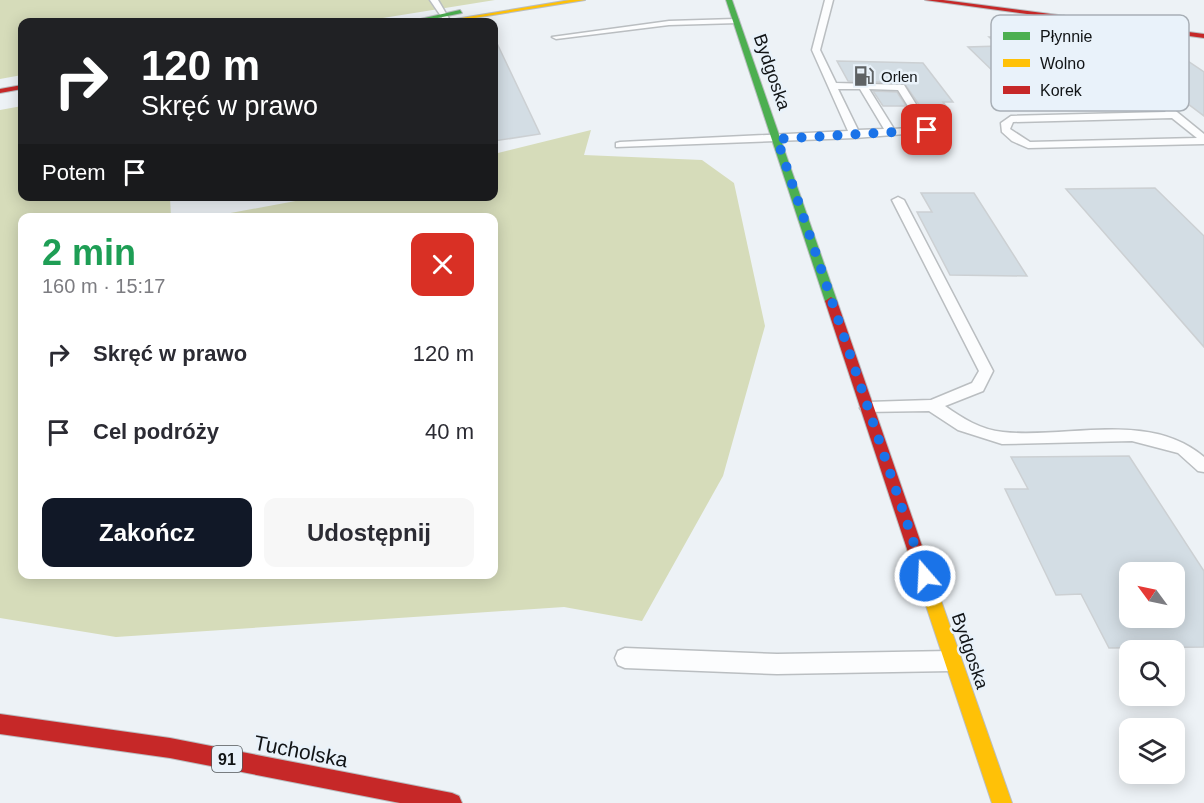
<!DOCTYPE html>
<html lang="pl">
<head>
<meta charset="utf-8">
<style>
  body { margin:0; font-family:Arial,sans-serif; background:#f7f7f7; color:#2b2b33; height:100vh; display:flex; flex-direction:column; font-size:22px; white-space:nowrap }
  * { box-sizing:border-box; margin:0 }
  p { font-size:20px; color:#7c7c81 }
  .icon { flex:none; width:33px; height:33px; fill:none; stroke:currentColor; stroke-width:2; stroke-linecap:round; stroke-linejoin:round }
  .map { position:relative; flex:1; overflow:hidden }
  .side { position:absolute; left:18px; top:213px; width:480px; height:366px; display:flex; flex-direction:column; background:#fff; border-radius:12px; box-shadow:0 3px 15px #0003 }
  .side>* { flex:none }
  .banner { position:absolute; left:18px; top:18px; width:480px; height:183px; border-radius:12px; box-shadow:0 3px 15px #0003; background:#202124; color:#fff; overflow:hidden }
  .needle { width:39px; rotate:303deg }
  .fabs { position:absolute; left:1119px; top:562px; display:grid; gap:12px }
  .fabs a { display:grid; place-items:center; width:66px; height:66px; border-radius:12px; background:#fff; box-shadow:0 3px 15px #0003; font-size:30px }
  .pin { position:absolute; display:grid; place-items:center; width:51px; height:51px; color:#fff; margin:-26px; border-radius:12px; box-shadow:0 3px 9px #0006 }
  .me { position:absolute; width:66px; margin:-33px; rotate:341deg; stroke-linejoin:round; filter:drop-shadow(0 0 4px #0008) }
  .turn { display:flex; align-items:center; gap:21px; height:126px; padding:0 24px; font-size:27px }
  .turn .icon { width:78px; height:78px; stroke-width:2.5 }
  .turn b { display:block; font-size:42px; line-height:51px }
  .then { display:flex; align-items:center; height:57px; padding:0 24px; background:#0003; gap:12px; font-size:22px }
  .round { display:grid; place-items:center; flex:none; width:63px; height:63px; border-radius:12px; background:#f7f7f7 }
  .headline { display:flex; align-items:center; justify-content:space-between; height:102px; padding:0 24px }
  h1 { font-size:36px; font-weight:800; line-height:45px; color:#1e9e55 }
  .primary-button { display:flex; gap:12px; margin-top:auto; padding:12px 24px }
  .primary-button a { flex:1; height:69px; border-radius:12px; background:#111827; color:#fff; font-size:24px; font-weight:800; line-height:69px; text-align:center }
  .primary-button a+a { background:#f7f7f7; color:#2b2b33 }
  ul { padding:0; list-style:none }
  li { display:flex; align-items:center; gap:18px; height:78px; padding:0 24px }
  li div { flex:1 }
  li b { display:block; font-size:22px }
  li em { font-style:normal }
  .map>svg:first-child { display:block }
  .green { fill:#d6dcba }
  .building { fill:#d3dde4; stroke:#ccd0d3; stroke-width:1.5; fill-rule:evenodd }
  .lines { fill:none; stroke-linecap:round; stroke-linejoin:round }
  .lane-casing { stroke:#babec1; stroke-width:3 }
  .fast-casing { stroke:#babec1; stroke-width:2 }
  .slow-casing { stroke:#babec1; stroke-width:2 }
  .jam-casing { stroke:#babec1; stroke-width:2 }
  .lane { fill:#fcfdfe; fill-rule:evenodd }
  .fast { fill:#4caf50; fill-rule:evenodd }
  .slow { fill:#ffc107; fill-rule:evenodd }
  .jam { fill:#c62828; fill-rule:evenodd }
  .route { stroke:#1a73e8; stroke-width:10; stroke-dasharray:0 18 }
  .labels { text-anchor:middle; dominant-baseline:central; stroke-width:5; stroke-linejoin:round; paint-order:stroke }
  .far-poi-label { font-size:15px; fill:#111416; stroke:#e9f2fa; text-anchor:start }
  .shield { fill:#e9f2fa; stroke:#52575a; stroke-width:1.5 }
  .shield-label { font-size:16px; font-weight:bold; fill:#111416 }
  .street-label { font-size:18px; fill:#111416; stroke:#e9f2fa }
  .near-street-label { font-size:21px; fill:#111416; stroke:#e9f2fa }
  .key { fill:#e9f2fa; stroke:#a8afb6; stroke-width:1.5 }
  .key-label { font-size:16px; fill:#111416 }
</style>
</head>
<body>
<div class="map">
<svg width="1204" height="803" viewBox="0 0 1204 803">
  <rect width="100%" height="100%" fill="#edf2f6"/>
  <!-- green -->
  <g class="green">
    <polygon points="0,0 495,0 358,22 22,22 22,75 0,79"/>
    <polygon points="22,106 22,196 170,197 171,217 22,218 22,574 494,574 494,218 209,217 317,197 494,196 494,154 591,130 584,155 702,160 734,183 765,326 723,476 642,621 564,607 116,637 0,618 0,110"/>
  </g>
  <!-- building -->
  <g class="building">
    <polygon points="1117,32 1152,37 1204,72 1204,116 1164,86 1161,86"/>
    <polygon points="1037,36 1099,87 1046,88 1033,76 999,77 968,47 999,46 989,37"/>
    <polygon points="494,37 540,134 494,141"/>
    <polygon points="837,61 923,63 953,102 943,102 946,106 920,106 904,83 848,81"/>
    <polygon points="873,91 897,92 906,106 883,106"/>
    <polygon points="1155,188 1204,236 1204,347 1066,189"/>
    <polygon points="921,193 974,193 1027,276 950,275 917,212 932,212"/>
    <path d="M1129,456l75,115v76l-95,1 -28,-54 -25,1 -51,-106h23l-17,-32zM1130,573h44v45h-44z"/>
  </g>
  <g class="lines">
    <!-- lane casing -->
    <g class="lane-casing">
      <g id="lane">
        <polygon points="430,0 438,0 451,22 445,22"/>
        <path d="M825,0h8l-13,50 16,33 68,2 28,45 -2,2 -75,6 -239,9v-4l4,-1 228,-11 -36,-81zM838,89h22l24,40 -26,1zM869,89l29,1 23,37 -27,2z"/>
        <path d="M1064,16l22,22 118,96v10l-176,4 -16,-7 -10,-9 -1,-9 10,-7 155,-4 -86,-70 -20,-24zM1172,118l25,20 -167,4 -20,-13 3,-7z"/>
        <polygon points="735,19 738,19 738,23 669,25 556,39 552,37 669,21"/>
        <path d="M898,197l6,3 89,171 -10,20 -38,15c17,12 36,24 58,26 65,7 146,-22 201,25v15l-6,-1 -20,-18 -46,-12 -130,3 -44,-14 -29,-19 -66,1 -3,-4 3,-4 5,-2 63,-2 41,-17 7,-12 -87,-171z"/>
        <polygon points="625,648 777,654 951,651 958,654 961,661 958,668 951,671 777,674 625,668 618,665 615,658 618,651"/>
      </g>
    </g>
    <!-- fast casing -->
    <g class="fast-casing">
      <g id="fast">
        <polygon points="726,0 732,0 837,301 835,304 827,304 825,301"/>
        <polygon points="460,10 462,13 418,22 407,22"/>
      </g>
    </g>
    <!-- slow casing -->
    <g class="slow-casing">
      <g id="slow">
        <polygon points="570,0 585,0 450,22 437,22"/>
        <polygon points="915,542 921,544 923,549 1012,803 992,803 907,549 909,544"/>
      </g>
    </g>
    <!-- jam casing -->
    <g class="jam-casing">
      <g id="jam">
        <polygon points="925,0 943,0 1204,34 1204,38"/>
        <polygon points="22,85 22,89 0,93 0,89"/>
        <polygon points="831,297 837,301 923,549 921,554 915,556 909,554 907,549 825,301"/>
        <polygon points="0,714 170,738 452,793 459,796 462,803 400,803 170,758 0,734"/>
      </g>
    </g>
    <!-- lane -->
    <use href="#lane" class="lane"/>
    <!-- fast -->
    <use href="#fast" class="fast"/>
    <!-- slow -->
    <use href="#slow" class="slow"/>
    <!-- jam -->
    <use href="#jam" class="jam"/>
  </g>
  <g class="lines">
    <!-- route -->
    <polyline class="route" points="925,576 777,139 927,130"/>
  </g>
  <!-- icons -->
  <defs>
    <g id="fuel-bare" transform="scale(1.62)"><path d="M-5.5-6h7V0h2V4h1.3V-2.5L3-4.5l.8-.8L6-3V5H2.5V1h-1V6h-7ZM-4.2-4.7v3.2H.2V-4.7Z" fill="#5e6264" stroke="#e9f2fa" stroke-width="2.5" paint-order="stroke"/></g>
  </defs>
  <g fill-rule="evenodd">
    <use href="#fuel-bare" x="864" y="76"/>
  </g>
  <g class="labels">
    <!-- far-poi labels -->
    <g class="far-poi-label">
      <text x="881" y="76">Orlen</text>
    </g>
    <!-- shield labels -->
    <rect class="shield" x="212" y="746" width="30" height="26" rx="4.5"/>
    <g class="shield-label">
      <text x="227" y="759">91</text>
    </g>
    <!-- street labels -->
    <g class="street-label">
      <text transform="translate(772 72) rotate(71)">Bydgoska</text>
      <text transform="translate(970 651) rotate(71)">Bydgoska</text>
    </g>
    <!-- near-street labels -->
    <g class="near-street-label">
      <text transform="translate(301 751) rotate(11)">Tucholska</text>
    </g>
  </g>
  <!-- legend -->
  <rect x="991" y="15" width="198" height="96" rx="9" class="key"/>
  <rect x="1003" y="32" width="27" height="8" fill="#4caf50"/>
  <rect x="1003" y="59" width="27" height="8" fill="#ffc107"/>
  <rect x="1003" y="86" width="27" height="8" fill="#c62828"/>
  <g class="key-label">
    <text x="1040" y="42">Płynnie</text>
    <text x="1040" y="69">Wolno</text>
    <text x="1040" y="96">Korek</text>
  </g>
</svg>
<div class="fabs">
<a><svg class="needle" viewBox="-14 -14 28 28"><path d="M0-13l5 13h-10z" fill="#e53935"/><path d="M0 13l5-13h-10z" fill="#7c7c81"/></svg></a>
<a><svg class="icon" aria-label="search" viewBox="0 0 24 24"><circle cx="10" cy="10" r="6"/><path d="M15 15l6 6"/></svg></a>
<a><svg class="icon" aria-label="layers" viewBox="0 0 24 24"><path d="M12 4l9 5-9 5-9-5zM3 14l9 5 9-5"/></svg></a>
</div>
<div class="pin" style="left:927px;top:130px;background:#d93025"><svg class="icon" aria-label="arrive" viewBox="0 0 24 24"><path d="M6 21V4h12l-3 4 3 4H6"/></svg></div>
<svg class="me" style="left:925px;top:576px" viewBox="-20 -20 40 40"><circle r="17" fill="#1a73e8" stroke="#fff" stroke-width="3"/><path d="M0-11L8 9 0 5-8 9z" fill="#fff"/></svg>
<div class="banner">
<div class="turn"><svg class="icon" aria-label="right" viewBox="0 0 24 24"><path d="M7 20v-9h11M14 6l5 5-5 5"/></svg><div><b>120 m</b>Skręć w prawo</div></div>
<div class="then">Potem<svg class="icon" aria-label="arrive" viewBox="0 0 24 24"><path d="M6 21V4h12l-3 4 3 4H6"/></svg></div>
</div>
<section class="side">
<div class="headline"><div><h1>2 min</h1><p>160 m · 15:17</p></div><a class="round" style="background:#d93025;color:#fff"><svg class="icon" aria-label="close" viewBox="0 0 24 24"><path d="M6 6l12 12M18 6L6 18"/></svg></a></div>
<ul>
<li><svg class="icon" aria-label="right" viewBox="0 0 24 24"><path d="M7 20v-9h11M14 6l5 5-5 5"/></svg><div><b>Skręć w prawo</b></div><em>120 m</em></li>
<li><svg class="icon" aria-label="arrive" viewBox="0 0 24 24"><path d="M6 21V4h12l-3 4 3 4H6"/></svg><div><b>Cel podróży</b></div><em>40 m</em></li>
</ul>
<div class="primary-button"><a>Zakończ</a><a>Udostępnij</a></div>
</section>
</div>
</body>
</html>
